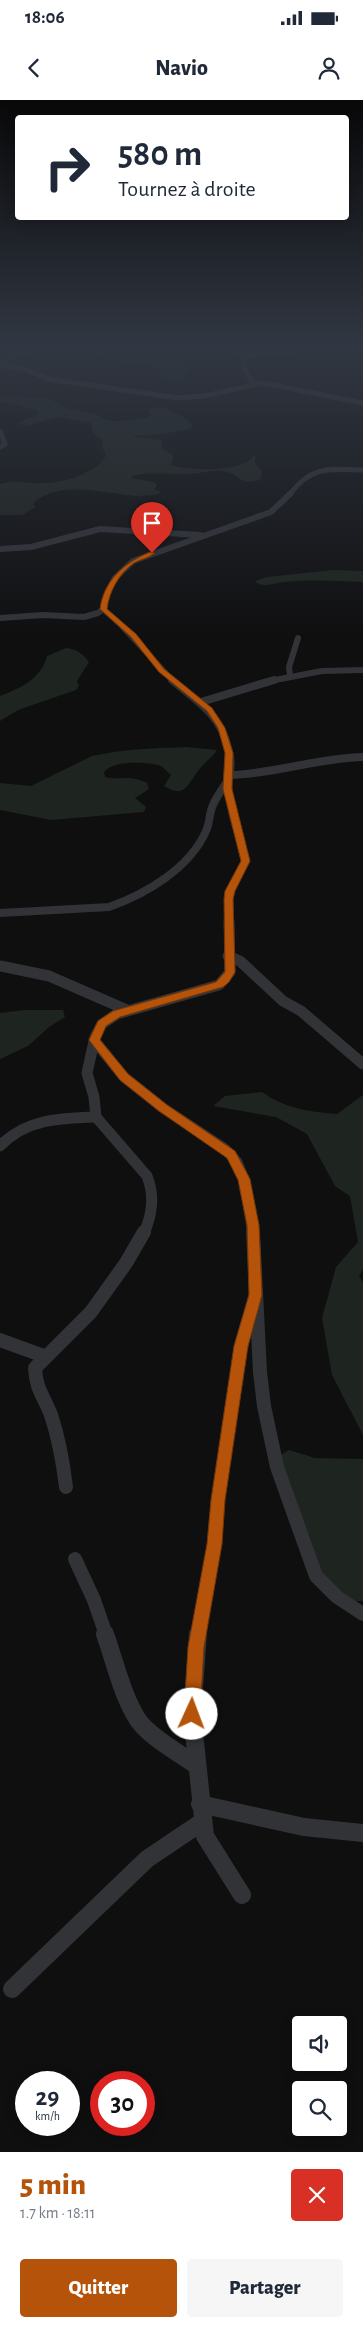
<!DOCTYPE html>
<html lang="fr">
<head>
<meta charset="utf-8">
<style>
  body { margin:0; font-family:"Alegreya Sans",sans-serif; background:#f6f6f7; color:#1f2937; height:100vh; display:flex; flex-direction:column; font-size:19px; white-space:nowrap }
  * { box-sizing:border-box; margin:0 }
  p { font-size:16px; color:#747a83 }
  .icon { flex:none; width:28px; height:28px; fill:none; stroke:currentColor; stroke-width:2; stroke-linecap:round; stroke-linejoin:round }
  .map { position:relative; height:2052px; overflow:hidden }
  .drawer { display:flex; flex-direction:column; background:#fff; flex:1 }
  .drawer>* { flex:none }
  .guide { position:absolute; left:15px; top:15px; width:334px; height:105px; border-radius:5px; box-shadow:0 2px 12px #0003; background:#fff; color:#1f2937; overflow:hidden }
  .buttons { position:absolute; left:292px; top:1916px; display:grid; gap:10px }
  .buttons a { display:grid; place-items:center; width:55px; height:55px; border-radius:5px; background:#fff; box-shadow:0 2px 12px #0003; font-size:25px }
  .speed { position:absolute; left:15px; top:1971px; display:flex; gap:10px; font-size:25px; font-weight:700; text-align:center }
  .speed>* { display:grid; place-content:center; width:65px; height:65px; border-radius:50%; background:#fff; box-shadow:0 2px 12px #0003; line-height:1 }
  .speed small { font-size:12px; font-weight:400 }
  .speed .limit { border:8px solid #d22; background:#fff; color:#111 }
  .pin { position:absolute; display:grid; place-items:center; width:42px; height:42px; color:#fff; margin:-51px -21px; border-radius:50% 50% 50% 0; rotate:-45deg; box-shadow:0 0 5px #0007 }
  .pin .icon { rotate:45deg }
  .me { position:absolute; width:55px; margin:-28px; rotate:2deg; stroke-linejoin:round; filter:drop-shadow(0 0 4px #0008) }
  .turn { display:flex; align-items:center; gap:18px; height:105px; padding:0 20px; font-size:22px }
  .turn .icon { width:65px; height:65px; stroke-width:2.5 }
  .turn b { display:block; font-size:35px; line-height:42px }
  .round { display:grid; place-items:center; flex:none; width:52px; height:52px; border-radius:5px; background:#f6f6f7 }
  .summary { display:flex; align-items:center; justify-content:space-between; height:85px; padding:0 20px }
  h1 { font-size:30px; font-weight:800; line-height:38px; color:#b45309 }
  .cta { display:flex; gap:10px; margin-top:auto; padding:10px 20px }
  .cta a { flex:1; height:58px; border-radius:5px; background:#b45309; color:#fff; font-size:20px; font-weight:800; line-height:58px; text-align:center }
  .cta a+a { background:#f6f6f7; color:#1f2937 }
  .status { display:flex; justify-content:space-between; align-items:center; height:35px; padding:0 25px; background:#fff; direction:ltr }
  .status svg { height:14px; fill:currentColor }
  header { display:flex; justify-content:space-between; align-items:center; height:65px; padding:0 20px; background:#fff; font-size:22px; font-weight:800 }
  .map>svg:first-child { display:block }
  .green { fill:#1e241f }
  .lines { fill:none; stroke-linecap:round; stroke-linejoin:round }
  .minor-far5 { stroke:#323337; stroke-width:5 }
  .minor-far4 { stroke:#323337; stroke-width:6 }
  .minor-far3 { stroke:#323337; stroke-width:8 }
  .minor-far2 { stroke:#323337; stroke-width:11 }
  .minor-far1 { stroke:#323337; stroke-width:14 }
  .minor { stroke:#323337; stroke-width:18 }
  .route { fill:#b45309; stroke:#753606 }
</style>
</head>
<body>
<div class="status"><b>18:06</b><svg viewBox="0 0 49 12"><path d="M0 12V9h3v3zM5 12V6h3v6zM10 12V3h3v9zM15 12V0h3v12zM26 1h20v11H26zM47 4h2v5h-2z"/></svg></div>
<header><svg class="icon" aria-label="back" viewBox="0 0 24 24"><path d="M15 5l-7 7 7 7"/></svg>Navio<svg class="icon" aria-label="person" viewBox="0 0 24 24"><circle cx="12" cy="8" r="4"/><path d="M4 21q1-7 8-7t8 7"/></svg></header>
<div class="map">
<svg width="363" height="2052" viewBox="0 0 363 2052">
  <rect width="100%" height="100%" fill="#0f0f10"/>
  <!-- green -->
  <g class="green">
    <polygon points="101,248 119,248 150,259 173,256 179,261 189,264 191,267 185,274 185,279 170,279 159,273 157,267 92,256 91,254"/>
    <path d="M0,296l47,2 21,11 26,4 13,7 11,1 28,-3 6,-3 -3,-2v-4c18,-5 30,5 43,15l-1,5 -28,5 -32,2 31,4v8l12,8 -3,9c21,6 71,8 84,-10v8l7,8 -1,8c-21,9 -21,-6 -39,-8 -11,-1 -24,3 -35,3 -19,1 -37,-3 -55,2l-1,2 23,4 3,3 -3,5 6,1 -1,3c-8,1 -16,2 -23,2 -33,-3 -74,-16 -102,6l-1,3 3,2 -14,8h-22v-31c15,-5 28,0 43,-1 19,0 56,-10 63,-28l-4,-8 1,-7 -10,-6 -1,-9 -2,-2 -33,-6 -31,9 -8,-3 21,-9 -1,-3 -38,-10z"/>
    <path d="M333,470l30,1v11c-29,-1 -58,-3 -86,1 -8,2 -16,4 -22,-2l12,-4z"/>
    <path d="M66,548c11,1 17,6 23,14l-12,19 2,5 -3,4 -58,20 -18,11v-25c21,-8 41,-17 47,-40z"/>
    <path d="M187,647l30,3c-7,11 -13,12 -19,21 -11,14 -13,28 -34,15l7,-11c-4,-3 -8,-9 -13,-10 -14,-3 -44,-5 -54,7l1,5c18,4 23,-3 42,6l2,6 -14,9 11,9 -2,5 -93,8 -51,-10v-27l31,3 61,-30c32,-7 63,-8 95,-9z"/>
    <polygon points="24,910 63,910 65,917 49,927 28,946 0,959 0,913"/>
    <path d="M262,992c22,16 48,20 75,22l26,-19v174l-4,7 4,6v153l-31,-60 -10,-57 14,-51 22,-25 -8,-46 -15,-10 -28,-52 -31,-17 -63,-11 12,-10z"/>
    <polygon points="289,1350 315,1358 363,1359 363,1501 335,1501 295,1430 277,1357"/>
  </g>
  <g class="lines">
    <!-- minor-far5 -->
    <g class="minor-far5">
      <polyline points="236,248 243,254 245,270 253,283"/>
      <polyline points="243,256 289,252"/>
      <polyline points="0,261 22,252 50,248"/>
      <polyline points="0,266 25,269 48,279 178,298 204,296 263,283 363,303"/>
      <polyline points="0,331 5,344 0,347"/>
      <path d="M290,394c22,-29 40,-25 73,-24"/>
    </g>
    <!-- minor-far4 -->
    <g class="minor-far4">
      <polyline points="0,449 31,447 100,429 200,435"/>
      <polyline points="103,509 120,524 173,581"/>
      <polyline points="0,518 43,515 84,517 98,513 103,509 107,493 115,478 133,461 271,412 291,393"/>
      <polyline points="290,575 289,567 298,538"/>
      <polyline points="270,581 322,571 363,570"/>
    </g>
    <!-- minor-far3 -->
    <g class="minor-far3">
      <polyline points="201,602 274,580"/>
      <path d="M229,675c46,-1 88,-17 134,-18"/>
      <polyline points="227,681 233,716 246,761 230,791 229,822"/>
      <path d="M0,813l109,-6c37,-13 81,-39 97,-76 4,-8 3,-18 7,-26 4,-10 11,-17 15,-26 4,-10 3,-21 0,-31 -7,-33 -32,-48 -56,-68"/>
    </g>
    <!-- minor-far2 -->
    <g class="minor-far2">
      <polyline points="228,856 240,861 283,901 301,911 363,964"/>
      <polyline points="0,866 49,876 127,910"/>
      <polyline points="94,940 124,977 163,1008 225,1049 237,1062 244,1079 253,1134"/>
      <path d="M0,1046c26,-27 60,-28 96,-29"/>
      <path d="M144,1134c8,-20 11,-38 3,-58l-51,-59 -2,-20 -7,-24 8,-36 7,-13 15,-10 102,-29 11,-13 -1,-51"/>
    </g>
    <!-- minor-far1 -->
    <g class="minor-far1">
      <polyline points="253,1132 260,1272 264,1306 277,1367 316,1476 337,1497 363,1514"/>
      <polyline points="0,1240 44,1256"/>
      <path d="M66,1387c-3,-25 -7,-48 -15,-72 -7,-19 -15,-25 -16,-47l56,-56 35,-49 18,-31"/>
      <polyline points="75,1459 94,1500 106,1535"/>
      <polyline points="198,1535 214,1444 218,1400 241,1246 255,1197"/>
    </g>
    <!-- minor -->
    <g class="minor">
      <path d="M105,1534c10,28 17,61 33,86 12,17 41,33 58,45"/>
      <polyline points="198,1534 192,1614 205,1736 242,1795"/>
      <polyline points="200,1704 304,1727 363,1733"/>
      <polyline points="12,1889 147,1759 202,1722"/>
    </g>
  </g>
  <!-- sky -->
  <linearGradient id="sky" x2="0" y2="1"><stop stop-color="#080809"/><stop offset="0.46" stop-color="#313742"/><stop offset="1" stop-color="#313742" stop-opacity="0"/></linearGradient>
  <rect width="363" height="536" fill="url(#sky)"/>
  <!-- route -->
  <path class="route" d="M150,452l5,1c-6,5 -14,6 -21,10 -15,10 -25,29 -27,46l29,25 28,35 48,39 13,20 8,25 -1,36 18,72 -15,30 -2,8 2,73 -6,10 -6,5 -103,30 -14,9 -6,14 28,34 39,31 68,46 15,28 9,46 3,70 -14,51 -23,154 -3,44 -18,103 -4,67 -2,6 -6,3 -6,-3 -2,-6 4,-67 19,-103 4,-44 23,-154 15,-51 -2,-70 -9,-45 -11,-22 -68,-47 -39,-31 -31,-40 9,-19 15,-10 103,-29 9,-10 -1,-73 1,-8 16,-30 -18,-72 2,-36 -7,-25 -11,-17 -48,-39 -28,-35 -31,-28c4,-29 24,-46 50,-57z"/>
</svg>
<div class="buttons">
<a><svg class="icon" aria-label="sound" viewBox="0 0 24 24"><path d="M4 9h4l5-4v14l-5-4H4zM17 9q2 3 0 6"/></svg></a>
<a><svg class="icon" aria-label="search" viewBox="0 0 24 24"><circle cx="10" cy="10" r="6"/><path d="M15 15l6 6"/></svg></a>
</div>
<div class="speed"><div>29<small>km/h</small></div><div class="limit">30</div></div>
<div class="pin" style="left:152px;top:453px;background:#d93025"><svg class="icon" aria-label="arrive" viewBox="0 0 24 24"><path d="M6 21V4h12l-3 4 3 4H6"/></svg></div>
<svg class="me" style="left:192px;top:1614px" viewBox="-20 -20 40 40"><circle r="19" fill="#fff"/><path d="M0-13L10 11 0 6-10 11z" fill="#b45309"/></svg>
<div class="guide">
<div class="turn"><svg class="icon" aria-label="right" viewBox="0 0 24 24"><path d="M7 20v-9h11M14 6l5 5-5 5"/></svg><div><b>580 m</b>Tournez à droite</div></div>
</div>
</div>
<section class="drawer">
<div class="summary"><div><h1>5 min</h1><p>1.7 km · 18:11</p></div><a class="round" style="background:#d93025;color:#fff"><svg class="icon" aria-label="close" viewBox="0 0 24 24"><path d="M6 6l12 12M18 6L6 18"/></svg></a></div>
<div class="cta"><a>Quitter</a><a>Partager</a></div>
</section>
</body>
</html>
